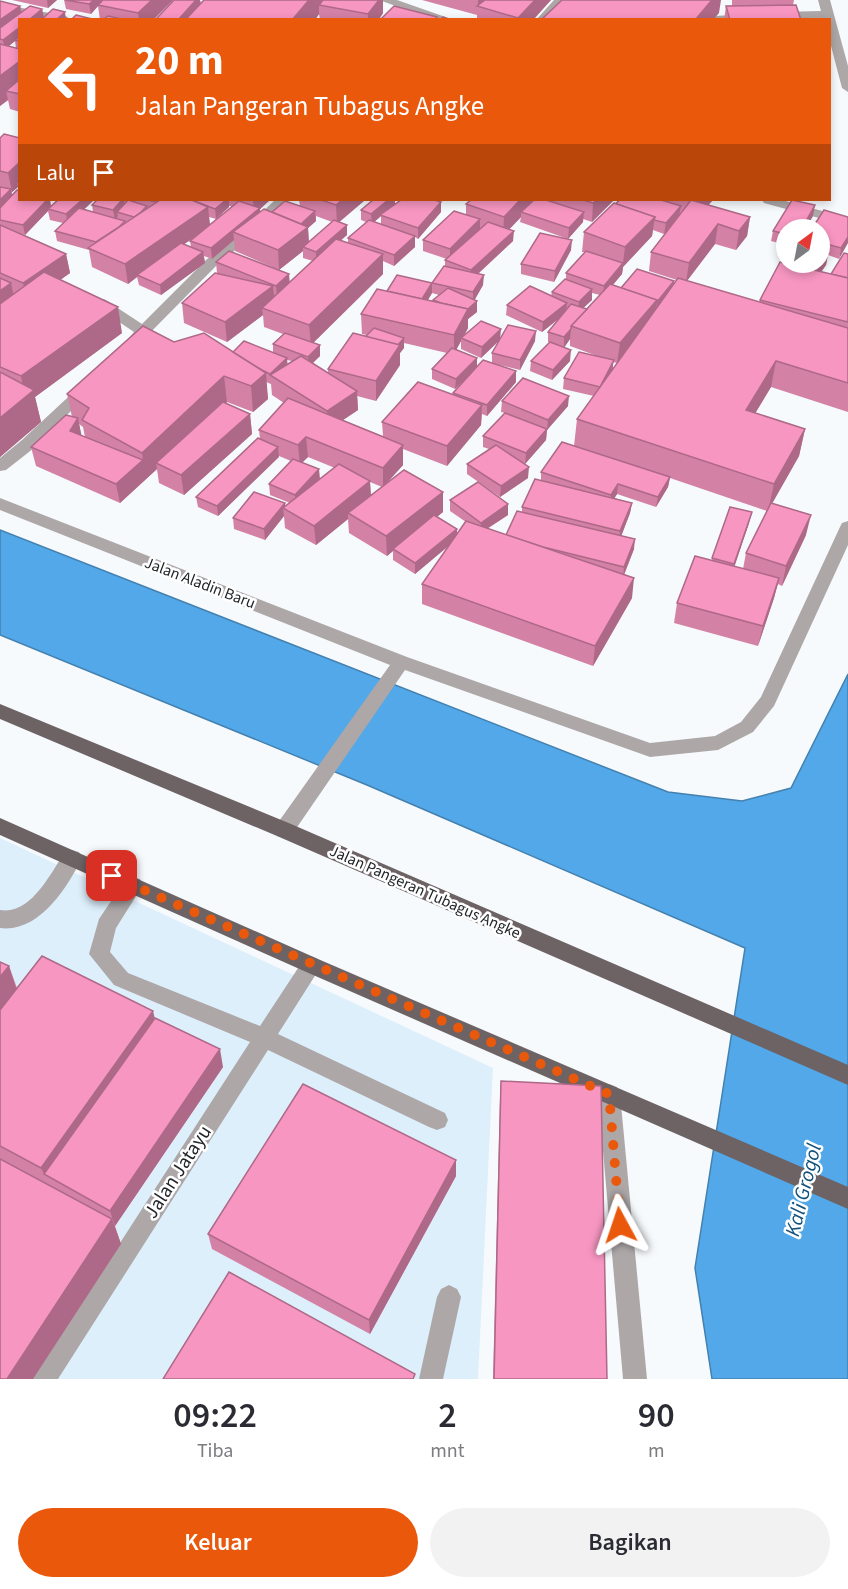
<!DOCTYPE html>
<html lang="id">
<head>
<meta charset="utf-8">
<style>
  body { margin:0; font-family:"Source Sans 3",sans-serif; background:#f2f2f3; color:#2b2b33; height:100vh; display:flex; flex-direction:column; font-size:22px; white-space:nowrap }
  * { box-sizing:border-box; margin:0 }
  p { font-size:20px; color:#7c7c81 }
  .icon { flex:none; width:33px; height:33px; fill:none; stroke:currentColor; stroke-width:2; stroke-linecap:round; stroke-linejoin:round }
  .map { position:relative; height:1379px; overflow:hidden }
  .details { display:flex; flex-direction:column; background:#fff; flex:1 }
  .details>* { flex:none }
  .top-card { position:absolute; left:18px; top:18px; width:813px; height:183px; border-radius:0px; box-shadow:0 3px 9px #0003; background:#ea580c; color:#fff; overflow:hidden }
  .needle { width:39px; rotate:32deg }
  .fabs { position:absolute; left:776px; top:219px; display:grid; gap:12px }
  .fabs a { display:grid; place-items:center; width:54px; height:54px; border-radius:50%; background:#fff; box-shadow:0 3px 9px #0003; font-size:30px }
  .pin { position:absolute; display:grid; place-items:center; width:51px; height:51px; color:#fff; margin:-26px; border-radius:12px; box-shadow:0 3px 9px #0006 }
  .me { position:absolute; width:66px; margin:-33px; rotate:355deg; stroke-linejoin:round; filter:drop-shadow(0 0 4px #0008) }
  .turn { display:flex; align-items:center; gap:21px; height:126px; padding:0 18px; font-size:27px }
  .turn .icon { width:78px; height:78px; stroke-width:2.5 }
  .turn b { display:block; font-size:42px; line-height:51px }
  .then { display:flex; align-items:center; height:57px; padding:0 18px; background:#0003; gap:12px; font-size:22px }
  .eta { display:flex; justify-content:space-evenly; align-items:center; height:102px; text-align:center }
  .eta b { font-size:36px; font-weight:600; line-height:42px }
  .action { display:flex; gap:12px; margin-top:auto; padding:12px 18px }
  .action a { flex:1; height:69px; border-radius:36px; background:#ea580c; color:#fff; font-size:24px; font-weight:600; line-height:69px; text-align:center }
  .action a+a { background:#f2f2f3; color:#2b2b33 }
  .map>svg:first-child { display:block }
  .built { fill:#deeffc }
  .water { fill:#52a8e8; stroke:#4481af; stroke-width:1.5 }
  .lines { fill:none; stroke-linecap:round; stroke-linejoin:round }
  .minor { fill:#ada7a8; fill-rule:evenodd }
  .major { fill:#6d6365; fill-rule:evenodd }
  .wall { fill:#d481a6; fill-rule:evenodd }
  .shaded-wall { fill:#ad6987 }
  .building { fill:#f796c1; stroke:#ad6987; stroke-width:1.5 }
  .route { stroke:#ea580c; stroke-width:10; stroke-dasharray:0 18 }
  .labels { text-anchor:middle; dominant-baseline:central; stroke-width:5; stroke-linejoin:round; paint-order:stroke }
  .street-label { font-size:16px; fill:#23272a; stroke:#fff }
  .near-street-label { font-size:20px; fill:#23272a; stroke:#fff }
  .near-water-label { font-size:21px; font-style:italic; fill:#11517b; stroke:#fff }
</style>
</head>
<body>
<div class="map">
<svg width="848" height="1379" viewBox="0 0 848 1379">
  <rect width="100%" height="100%" fill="#f6fafd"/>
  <!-- built -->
  <polygon class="built" points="0,838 493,1068 478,1379 0,1379"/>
  <!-- water -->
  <polygon class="water" points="0,530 668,792 742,801 791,788 848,674 848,1379 712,1379 695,1268 745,948 367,785 0,635"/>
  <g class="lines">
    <!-- minor -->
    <g class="minor">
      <polygon points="379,0 397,0 454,20 435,20"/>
      <polygon points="554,0 567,0 548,20 536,20"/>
      <polygon points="818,0 830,0 848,66 848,92 842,88 830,42 830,20 777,18 771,15 777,12 821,11"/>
      <polygon points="0,4 66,16 71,20 46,20 0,10"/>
      <polygon points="747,14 751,15 751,19 711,20 716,16"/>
      <polygon points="275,200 289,200 262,228 216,266 136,347 126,347 124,344 134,332 94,305 92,302 94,299 104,299 142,324 206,260 252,222"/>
      <polygon points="762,200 782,200 848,218 848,226 764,203"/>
      <polygon points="85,384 93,389 34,448 6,470 0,471 0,458 22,440 80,386"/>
      <polygon points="0,498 407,657 650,743 715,736 741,722 761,697 840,527 842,523 848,521 848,545 774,706 753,732 718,750 650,757 405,670 291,836 284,838 277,836 274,830 277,824 390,665 0,510"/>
      <path d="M72,850l7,2 3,6c-15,30 -43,75 -82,70v-18c31,5 50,-36 65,-58z"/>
      <polygon points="133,877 140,879 143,885 116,928 110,952 128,973 260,1026 304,959 311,956 318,959 321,965 318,971 278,1034 445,1113 448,1120 445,1127 437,1130 429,1127 268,1050 58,1379 32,1379 250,1042 114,985 89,954 99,919 126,879"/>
      <polygon points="609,1084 617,1087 620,1094 647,1379 623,1379 598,1094 601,1087"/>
      <polygon points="449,1285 457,1289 461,1297 443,1379 419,1379 437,1297 441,1289"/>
    </g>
    <!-- major -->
    <g class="major">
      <polygon points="0,704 291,824 848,1065 848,1085 277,836 0,719"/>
      <polygon points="0,818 318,959 848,1187 848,1209 304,971 0,835"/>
    </g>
  </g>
  <!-- wall -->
  <g class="wall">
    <polygon points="12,0 57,0 48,8"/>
    <polygon points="64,0 173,0 153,20 100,20 98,6 91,14 66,9"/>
    <polygon points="174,0 200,0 201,4 204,0 383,0 383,13 379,20 320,20 319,14 315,20 156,20"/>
    <polygon points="422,0 551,0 533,20 477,20 477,15"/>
    <polygon points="732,0 794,0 793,5 801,20 724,20 726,6 732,6"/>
    <path d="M0,1l20,5 2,6 20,-3 2,8 -24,3v92l-10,-3 -2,-9 -8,6zM15,41l1,7 -7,-2z"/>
    <path d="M0,138h20v62h37l-2,1 -5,-1 1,6 43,-6 -10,9 9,3 -1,-7 5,-5h37l-2,1 2,1v-2h136l-10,9v3h12l28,-6 -1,-6h66l-26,22 8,13 -6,5 7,3v-5l18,-16 -5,-2v-10l12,-10h22v4l46,8 -23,27 -3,-2v10l-21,19 -11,-5v13l-70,69 7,13 -8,7 16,10v-4l39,-34 -5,-1 -1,-20 26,-23 45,2 -4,7 5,1v-1l6,-5 -7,-2v-10l13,-17v-6l2,-1 -24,-8v-11l43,-25v-11l5,-4h143l-22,22 -9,-3v3l-15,17 -48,-17 1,-5 -12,12 4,12 -35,33 5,11 -9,15 3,1v11l-9,7v9l-4,8 71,5 -15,29 -25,-6 21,18 -29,34 -5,-2 -1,11 -34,41 -44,-17v16l-16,18 56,29 -6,5 20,17 9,-12 -16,-11v-11l58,15 -21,14 19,6 16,-23v-5l19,-26v-9l33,-26 3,-27 17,-23 -31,-7 1,-11 36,-21 -30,-11v-7l-6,8 6,14 -18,19 -22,-9 1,-10 18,-19h-1v-10l9,-12 -15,12 -36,-17 1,-10 44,-9 1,-4 14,-13v-6l19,-21h-3l2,-20 35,-32h94l-5,5 42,12 -3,19 -11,14 -21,-6 -28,37 73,21v-2l27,-37 32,-1v-32l29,-13 -9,42 -11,-4 -2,10 -5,7 10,2 17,-20v158l-77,-25 -16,26 50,16 -6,27 -27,47 34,32 -24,51 -4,-2 -4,14 -16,48 -84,-23 3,-20 35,-43v-2l37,-35 -15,43 9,3 3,-16 21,-42 -97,-33 -2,9 -12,20 -39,-13 -3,4 18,5 -2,10 -9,23 13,13 -10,26 8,23 -39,68 -171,-62v-20l27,-39 -34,29 -22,-14v-9l-6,5 -38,-23 -1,-14 -32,26 -31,-17 -1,-12 -19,24 -31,-11 -1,-11 53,-11 4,-4 -20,-8 -1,-11 22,-23 -12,-5 -61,60 -20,-9 -2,-10 64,-58 -1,-9 25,-27 -12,-8 -1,-11 -5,-2 2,17 -15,13 -26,-10 -1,2 24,10 2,20 -68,61 -25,-12 -2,-14 -37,34 -84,-37 -5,-19 41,-30 -5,-23 107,-52 59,10 40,1v-9l10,-10 -19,-7 -1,-12 -36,27 -43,-19 -2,-20 35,-30 -1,-11 74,20 23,-21 -10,-3v-7l-24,19 -44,-19 -1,-11 -22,19 -8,-3 1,7 -44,32 -22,-10 -2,-8 -9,7 -36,-17 -3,-17 -32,-9 -2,-10 8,-8 -13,-3 -2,-9 -23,24 -3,-1 44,20 4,19 -10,7 62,53 -87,64 6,25 -41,35zM18,187l1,3 -7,5 -1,-3h1zM229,206h3l-15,12 12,-11zM316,216l16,6 -23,20 -1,-14 8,-7zM381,216v8l-7,-2zM209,217l7,2 -6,5zM671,225l-20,27 -2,19 28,9 -3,4 -53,4 -8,-3 9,-11 1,-7 29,-31 1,-6 11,4zM196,236l-6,5 1,6 -7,-3zM592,293l8,2 -13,14 -4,-1 9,-8zM499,340l-7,13v10l-15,4 -21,-17 5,-9v8l20,9zM404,343l43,10 -15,16v10l23,10 9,-9 -11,13v2l-71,27 1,14 -40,-16 15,-10 -1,-14 19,5 24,-36v-12l4,-5zM287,360l5,1 -5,4zM613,362l4,1 -4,7zM79,424l4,3 2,10 -4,-2zM308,457l27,11 -15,11 -18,-17zM370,482l12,5 -11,8z"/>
    <polygon points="813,216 786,230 786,245 771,241 773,231"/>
    <polygon points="571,250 554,282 521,274 521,264"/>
    <polygon points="502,401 568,406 547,430 546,440 525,464 520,462 528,478 500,497 467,474 467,464 489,449 483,447 483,436 505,413 501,412"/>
    <polygon points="0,962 9,966 17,988 155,1018 223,1067 115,1226 121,1244 0,1379"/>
    <polygon points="501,1081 607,1379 493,1379 500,1098"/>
    <polygon points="456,1160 456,1176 370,1334 212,1249 208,1234"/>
  </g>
  <!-- shaded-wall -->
  <g class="shaded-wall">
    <polygon points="47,0 57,0 48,8"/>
    <polygon points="94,0 105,0 98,5 98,6 91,14 89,4"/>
    <polygon points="152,0 173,0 153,20 139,20 138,13"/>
    <polygon points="196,0 200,0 201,6 187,18 187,20 178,20"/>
    <polygon points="309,0 324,0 319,5 319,14 315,20 292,20"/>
    <polygon points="379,0 383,0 383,13 378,20 368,20 368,14"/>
    <polygon points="478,0 495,0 478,6"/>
    <polygon points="535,0 551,0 533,20 518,20 518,18"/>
    <polygon points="712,0 721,0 719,13 713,20 695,20"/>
    <polygon points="20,6 22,16 0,31 0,20"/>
    <polygon points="42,9 44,19 43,20 29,20"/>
    <polygon points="65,12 66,20 56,20"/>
    <polygon points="20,27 20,38 15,40 15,41 5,49 3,40"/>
    <polygon points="20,61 20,90 6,91 8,100 0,106 0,76"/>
    <polygon points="20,162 20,183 17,183 18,187 12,192 8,173"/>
    <polygon points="11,189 13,199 0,212 0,200"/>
    <polygon points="47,200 50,200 51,208 48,209 48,211 25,235 23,225"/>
    <polygon points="82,200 94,200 68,225 66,214"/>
    <polygon points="122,200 124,200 125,207 117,212 118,216 115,220 113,210"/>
    <polygon points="226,200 229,200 229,207 216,219 215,209"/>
    <polygon points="253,200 270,200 260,209 261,218 233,232 234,240 212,259 211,248 254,213"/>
    <polygon points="342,200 365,200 337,224 336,205"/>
    <polygon points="388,200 395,200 395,204 380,215 381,216 372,224 371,214"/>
    <polygon points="520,200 533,200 533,205 521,212 521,217 503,236 504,217"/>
    <polygon points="597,200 614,200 592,222 593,203"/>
    <polygon points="699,200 713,200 696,218"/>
    <polygon points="441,202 441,212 418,239 418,228"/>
    <polygon points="815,205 813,216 805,230 801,230"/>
    <polygon points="681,206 679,216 664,234 666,223"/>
    <polygon points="208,207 210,226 139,276 137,275 137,277 128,284 125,264"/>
    <polygon points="315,211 316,221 308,228 309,246 303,247 303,251 279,270 278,250 300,225"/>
    <polygon points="584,212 583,222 568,239 569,228"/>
    <polygon points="655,217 652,236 623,267 622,274 603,296 604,286 623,263 625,247"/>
    <polygon points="750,217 747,236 736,250 739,231"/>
    <polygon points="480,219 480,230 450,260 450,249"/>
    <polygon points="718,224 715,244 686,282 689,263"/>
    <polygon points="347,225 347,235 316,262 316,252"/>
    <polygon points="514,231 513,241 471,280 471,270"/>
    <polygon points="415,236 415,247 394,266 394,255"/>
    <polygon points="848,237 848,243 839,259 841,248"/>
    <polygon points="572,240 571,250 554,282 555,271"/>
    <polygon points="203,252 205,263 161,295 160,285"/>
    <polygon points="66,254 70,273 28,303 23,283"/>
    <polygon points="383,254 383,274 311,345 309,325"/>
    <polygon points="828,254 826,265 811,287 813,277"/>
    <polygon points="289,274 290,285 277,296 276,286"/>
    <polygon points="484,275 483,285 473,303 473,292"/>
    <polygon points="674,281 673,291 656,312 657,302"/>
    <polygon points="11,283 15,303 0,314 0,291"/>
    <polygon points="432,283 432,293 418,316 418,305"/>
    <polygon points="273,286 275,306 262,308 263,315 227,342 225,322"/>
    <polygon points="592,289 592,300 578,313 579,302"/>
    <polygon points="657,300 655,320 617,363 620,343"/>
    <polygon points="477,301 477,312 468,319 468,328 462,339 461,338 461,341 454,354 454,335 463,313"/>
    <polygon points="567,303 566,313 542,332 543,322"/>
    <polygon points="118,307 122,333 35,397 41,422 0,457 0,418 25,397 21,376"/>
    <polygon points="501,329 500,340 481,358 482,347"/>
    <polygon points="571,329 570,339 564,348 564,337"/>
    <polygon points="536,331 535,341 520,370 520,360"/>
    <polygon points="404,338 404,348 400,353 400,365 376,401 376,381 393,350"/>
    <polygon points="320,345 320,356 309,367 308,357"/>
    <polygon points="571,350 570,361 552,380 553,370"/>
    <polygon points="287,358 288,369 270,375 271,384 270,374"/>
    <polygon points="477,358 477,368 455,389 456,379"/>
    <polygon points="614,360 612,370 600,387"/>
    <polygon points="776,361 771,387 741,437 746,410"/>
    <polygon points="516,371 516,382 487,416 487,405"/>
    <polygon points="266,373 268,399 253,412 251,386"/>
    <polygon points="224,376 227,402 161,465 156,463 157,469 120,503 116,484 143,460 142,453"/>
    <polygon points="357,391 358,410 328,430 327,411"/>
    <polygon points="569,396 568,406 547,430 548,420"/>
    <polygon points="482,405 481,425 447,466 447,446"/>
    <polygon points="250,414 252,434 184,495 181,475"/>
    <polygon points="78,418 82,438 70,431"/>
    <polygon points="547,429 546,440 525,464 526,453"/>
    <polygon points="805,429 799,456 768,511 774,484"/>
    <polygon points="306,437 308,457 300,465 298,445"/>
    <polygon points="403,445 403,465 383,487 383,468"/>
    <polygon points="278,447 279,457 218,516 217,506"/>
    <polygon points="529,467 528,478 500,497 501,486"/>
    <polygon points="319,469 320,479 296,505 295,495"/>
    <polygon points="670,477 668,487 656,507 658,497"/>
    <polygon points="370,481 371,500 348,513 348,519 316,545 314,526"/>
    <polygon points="618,484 617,494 610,506 611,495"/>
    <polygon points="443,492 443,512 394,550 393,549 393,551 387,556 386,536"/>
    <polygon points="285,503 286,510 283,508 284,516 265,540 264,529"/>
    <polygon points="632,503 630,513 619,542 620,531"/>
    <polygon points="508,504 508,515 480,533 481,523"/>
    <polygon points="752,512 749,523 732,574 734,564"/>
    <polygon points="811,515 806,535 782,586 786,566"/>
    <polygon points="457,529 457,539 415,574 415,563"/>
    <polygon points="635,539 634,549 623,577 624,567"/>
    <polygon points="634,578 632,598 593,666 595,646"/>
    <polygon points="779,578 774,598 758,646 763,626"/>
    <polygon points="9,966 17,991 0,1013 0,977"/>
    <polygon points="153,1011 159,1035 44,1174 41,1168"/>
    <polygon points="220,1049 223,1067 115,1226 110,1211"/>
    <polygon points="456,1160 456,1176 370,1334 369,1320"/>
    <polygon points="112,1219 121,1244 33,1379 7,1379"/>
  </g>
  <!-- building -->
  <g class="building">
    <polygon points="65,0 94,0 89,4"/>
    <polygon points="103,0 152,0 138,13 98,5"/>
    <polygon points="174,0 196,0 178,20 156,19"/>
    <polygon points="204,0 309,0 292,20 194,20 187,18"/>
    <polygon points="323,0 379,0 368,14 319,5"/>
    <polygon points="485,0 535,0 518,18 477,6"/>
    <polygon points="562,0 712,0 695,20 548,20 543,18"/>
    <polygon points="0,1 20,6 0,20"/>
    <polygon points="796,5 801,20 730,20 726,6"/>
    <polygon points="30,6 42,9 29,20 20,20 20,27 3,40 0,39 0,28"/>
    <polygon points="394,6 437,17 435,20 380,20"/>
    <polygon points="53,9 65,12 56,20 41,20"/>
    <polygon points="76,15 96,20 71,20"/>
    <polygon points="108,16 126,20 103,20"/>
    <polygon points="443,17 451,20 440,20"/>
    <polygon points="20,36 20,41 15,40"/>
    <polygon points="0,44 20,49 20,61 0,76"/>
    <polygon points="20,79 20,94 6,91"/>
    <polygon points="4,134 20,138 20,162 8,173 0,171 0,138"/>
    <polygon points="0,187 11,189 0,200"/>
    <polygon points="17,190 20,190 20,200 47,200 23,225 0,220 0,208"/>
    <polygon points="58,200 82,200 66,214 48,209"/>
    <polygon points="97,200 122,200 113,210 92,205"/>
    <polygon points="128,200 147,206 141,212 134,217 117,212"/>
    <polygon points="148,200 160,200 156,202"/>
    <polygon points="160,200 192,200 208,207 125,264 88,248"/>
    <polygon points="192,200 226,200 215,209"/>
    <polygon points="321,200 342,200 336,205"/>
    <polygon points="373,200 388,200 371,214 361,210"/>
    <polygon points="401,200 435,200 441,202 418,228 380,215"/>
    <polygon points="471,200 520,200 504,217 466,204"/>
    <polygon points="534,200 546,200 584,212 569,228 521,212"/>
    <polygon points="583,200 597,200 593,203"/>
    <polygon points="619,200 661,200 681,206 666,223 654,220 655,217 616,204"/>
    <polygon points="691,200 750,217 739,231 718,224 689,263 651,252"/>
    <polygon points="792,200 815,205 801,230 786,230 786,234 773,231"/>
    <polygon points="239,201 260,208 211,248 190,241"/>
    <polygon points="285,201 315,211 301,224 272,212"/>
    <polygon points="614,203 655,217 625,247 584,232"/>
    <polygon points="79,208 125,221 119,227 96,242 55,231"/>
    <polygon points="264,209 308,227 278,250 233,232"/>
    <polygon points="824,210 848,217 848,237 841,248 819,242 819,230 811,230"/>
    <polygon points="454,211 480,219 450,249 423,240"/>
    <polygon points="334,220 347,225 316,252 303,247"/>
    <polygon points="369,220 415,236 394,255 348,238"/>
    <polygon points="488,222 514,231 471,270 445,260"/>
    <polygon points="0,225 66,254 23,283 0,273"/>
    <polygon points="540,233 572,240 555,271 521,264"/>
    <polygon points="336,239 383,254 309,325 262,308"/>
    <polygon points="181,243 203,252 160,285 137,275"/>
    <polygon points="229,251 289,274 276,286 216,262"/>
    <polygon points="586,251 623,263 604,286 566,273"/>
    <polygon points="819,252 828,254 817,271 787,263 819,262"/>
    <polygon points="844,253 848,254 848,278 831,274"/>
    <polygon points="780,262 848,278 848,322 760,300"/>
    <polygon points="444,266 484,275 473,292 432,283"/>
    <polygon points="637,269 674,281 657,302 656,301 657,300 621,288"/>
    <polygon points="44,272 118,307 21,376 0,367 0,304"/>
    <polygon points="215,273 273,286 225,322 182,303"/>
    <polygon points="397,275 432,283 422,299 387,291"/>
    <polygon points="0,278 11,283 0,291"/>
    <polygon points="678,278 848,328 848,383 776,361 746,410 805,429 774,484 577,419"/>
    <polygon points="565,279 592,289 579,302 552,292"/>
    <polygon points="610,284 657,300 620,343 571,326"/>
    <polygon points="530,286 567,303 543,322 507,305"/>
    <polygon points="448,288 477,301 468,309 441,303 433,300"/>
    <polygon points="377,289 468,309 454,335 361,314"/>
    <polygon points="571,304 587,309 571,326 571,329 564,337 548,332"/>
    <polygon points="481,321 501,329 482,347 461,338"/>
    <polygon points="508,325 536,331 520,360 492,353"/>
    <polygon points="143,326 174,342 204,333 266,373 251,386 224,376 142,453 82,420 89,408 67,394"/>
    <polygon points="374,328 404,338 398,345 365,337"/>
    <polygon points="285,333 320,345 308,357 273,344"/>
    <polygon points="353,333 400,345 376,381 328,369"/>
    <polygon points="244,341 287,358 270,374 262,370 233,352"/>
    <polygon points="550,342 571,350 553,370 531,361"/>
    <polygon points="452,348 477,358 456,379 432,369"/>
    <polygon points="579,352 614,360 600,387 564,378"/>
    <polygon points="301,356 357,391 327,411 270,375"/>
    <polygon points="483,360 516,371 487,405 453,393"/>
    <polygon points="0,372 34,390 0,418"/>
    <polygon points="523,378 569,396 548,420 502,401"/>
    <polygon points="418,382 482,405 447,446 382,422"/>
    <polygon points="288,398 403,445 383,468 306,437 298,445 259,430"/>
    <polygon points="223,402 250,414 181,475 156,463"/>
    <polygon points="505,413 547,429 526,453 483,436"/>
    <polygon points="66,415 78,418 70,431 143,460 116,484 31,447"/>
    <polygon points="258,438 278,447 217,506 196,497"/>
    <polygon points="562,442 670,477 658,497 618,484 611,495 541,472"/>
    <polygon points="496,445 529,467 501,486 467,464"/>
    <polygon points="293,459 319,469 295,495 269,484"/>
    <polygon points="339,464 370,481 314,526 283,508"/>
    <polygon points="404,470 443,492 386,536 348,513"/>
    <polygon points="535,479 632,503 620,531 522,507"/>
    <polygon points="478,482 508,504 481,523 450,500"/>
    <polygon points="254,492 285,503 264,529 233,518"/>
    <polygon points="771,503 811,515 786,566 746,553"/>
    <polygon points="730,507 752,512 734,564 712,558"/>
    <polygon points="517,511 635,539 624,567 543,547 506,535"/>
    <polygon points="434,515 457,529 415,563 393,549"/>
    <polygon points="466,521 634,578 595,646 422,584"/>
    <polygon points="695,556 779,578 763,626 677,603"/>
    <polygon points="42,956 153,1011 41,1168 0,1146 0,1010"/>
    <polygon points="0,962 9,966 0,977"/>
    <polygon points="155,1018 220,1049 110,1211 44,1174"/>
    <polygon points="501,1081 601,1086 607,1379 494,1379"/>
    <polygon points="303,1084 456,1160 369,1320 208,1234"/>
    <polygon points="0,1159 112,1219 7,1379 0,1379"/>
    <polygon points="229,1272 415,1374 413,1379 163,1379"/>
  </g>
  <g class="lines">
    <!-- route -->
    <polyline class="route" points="112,876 609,1094 620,1225"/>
  </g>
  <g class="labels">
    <!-- street labels -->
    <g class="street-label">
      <text transform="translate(200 583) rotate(21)">Jalan Aladin Baru</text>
      <text transform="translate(425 892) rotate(24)">Jalan Pangeran Tubagus Angke</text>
    </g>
    <!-- near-street labels -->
    <g class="near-street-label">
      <text transform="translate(178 1172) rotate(-57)">Jalan Jatayu</text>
    </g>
    <!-- near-water labels -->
    <g class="near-water-label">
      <text transform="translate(803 1190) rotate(-76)">Kali Grogol</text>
    </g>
  </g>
</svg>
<div class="fabs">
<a><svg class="needle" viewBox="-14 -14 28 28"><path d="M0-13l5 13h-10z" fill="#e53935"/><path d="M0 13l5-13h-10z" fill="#7c7c81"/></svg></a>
</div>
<div class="pin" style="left:112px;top:876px;background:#d93025"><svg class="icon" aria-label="arrive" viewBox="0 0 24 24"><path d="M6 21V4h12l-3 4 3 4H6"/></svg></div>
<svg class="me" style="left:620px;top:1225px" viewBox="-20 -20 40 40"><path d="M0-17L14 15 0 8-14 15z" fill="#ea580c" stroke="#fff" stroke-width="4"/></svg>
<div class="top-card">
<div class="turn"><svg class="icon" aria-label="left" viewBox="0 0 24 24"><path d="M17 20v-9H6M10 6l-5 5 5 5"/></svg><div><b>20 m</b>Jalan Pangeran Tubagus Angke</div></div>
<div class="then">Lalu<svg class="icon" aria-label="arrive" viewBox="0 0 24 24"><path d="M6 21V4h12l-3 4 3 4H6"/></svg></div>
</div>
</div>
<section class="details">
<div class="eta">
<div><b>09:22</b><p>Tiba</p></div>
<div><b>2</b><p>mnt</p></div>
<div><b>90</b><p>m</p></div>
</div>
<div class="action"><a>Keluar</a><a>Bagikan</a></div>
</section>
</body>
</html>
